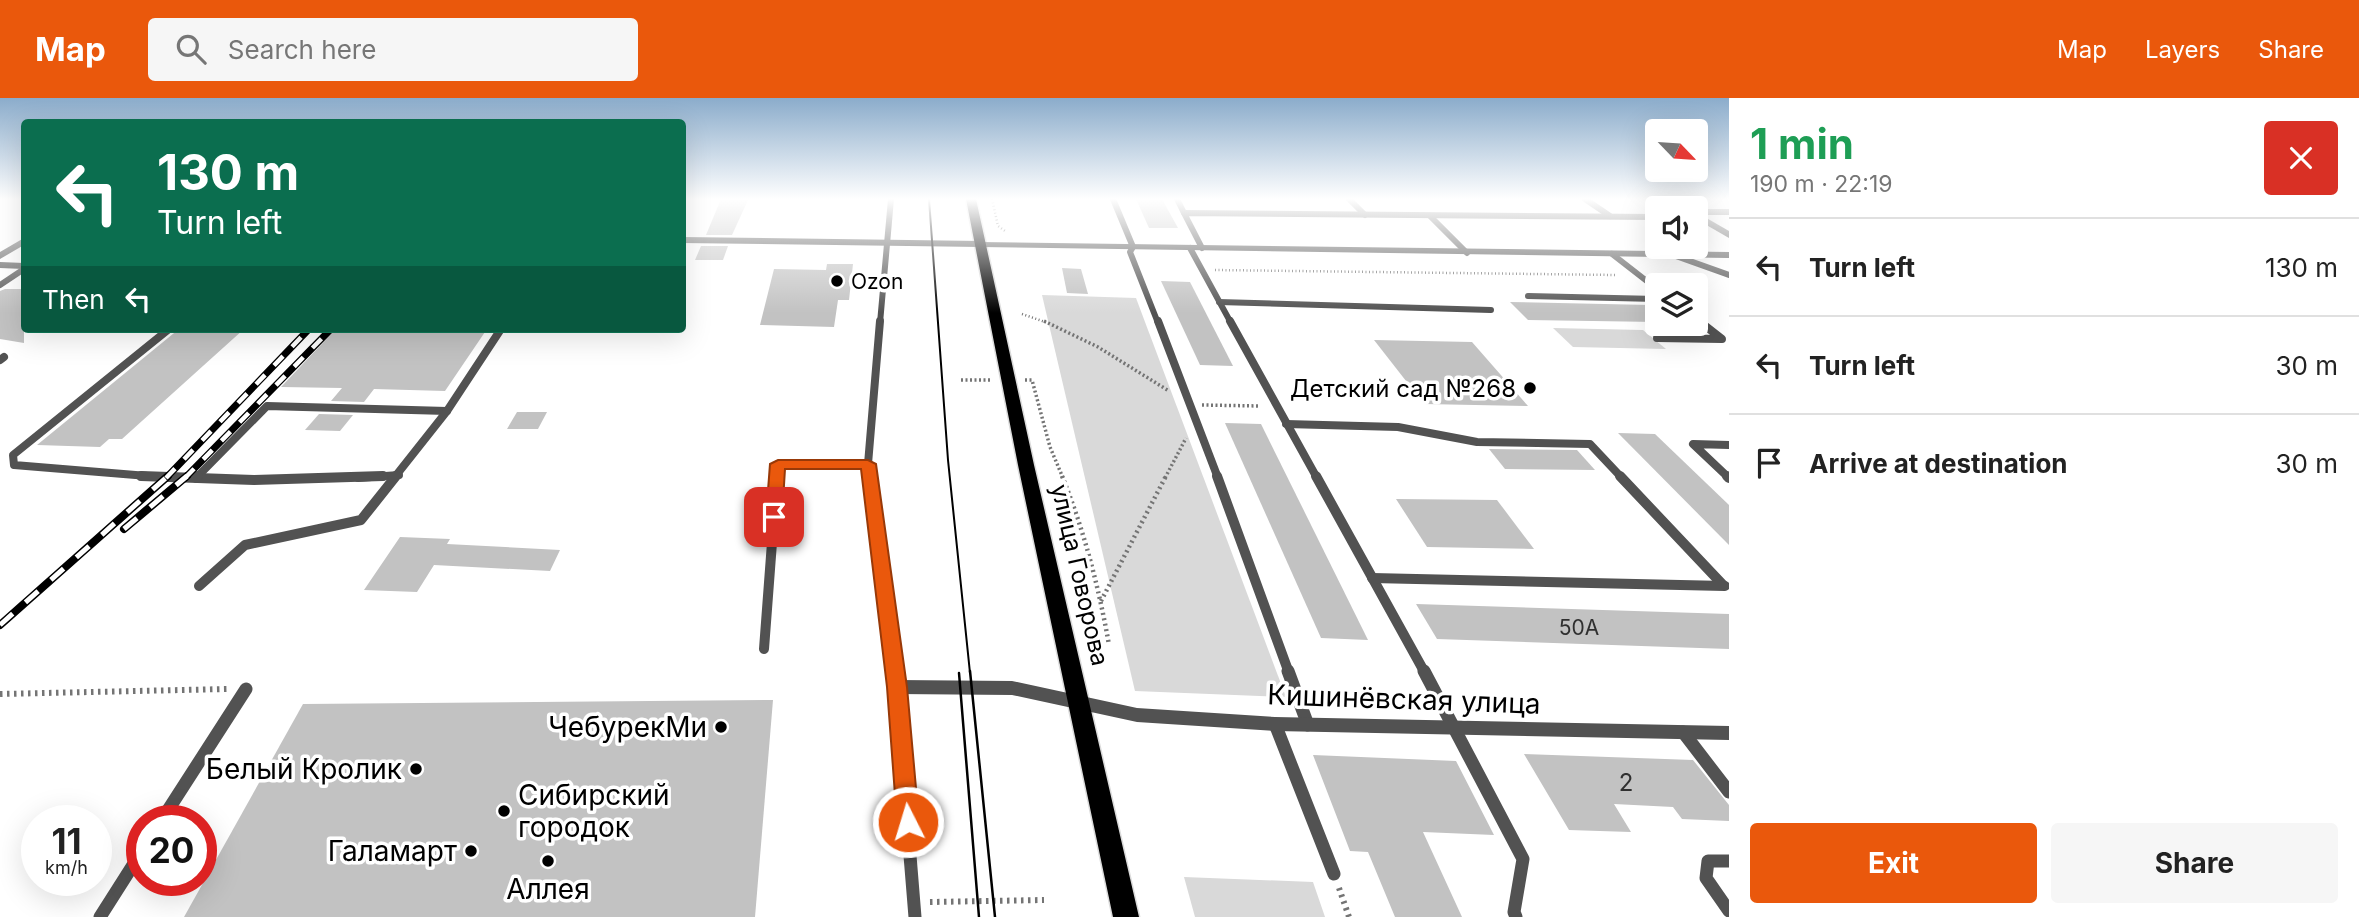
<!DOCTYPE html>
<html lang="en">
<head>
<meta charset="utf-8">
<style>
  body { margin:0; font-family:Inter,sans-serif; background:#f6f6f6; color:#222; height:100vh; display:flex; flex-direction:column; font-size:26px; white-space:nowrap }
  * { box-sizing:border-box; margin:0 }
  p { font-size:23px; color:#767676 }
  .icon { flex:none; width:38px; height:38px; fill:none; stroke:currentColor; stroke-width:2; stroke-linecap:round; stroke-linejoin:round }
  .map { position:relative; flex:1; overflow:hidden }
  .panel { display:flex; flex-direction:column; background:#fff; width:630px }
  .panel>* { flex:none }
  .hud { position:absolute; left:21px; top:21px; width:665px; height:214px; border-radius:7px; box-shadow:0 7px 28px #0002; background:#0b6e4f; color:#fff; overflow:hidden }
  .needle { width:46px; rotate:115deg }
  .tools { position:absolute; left:1645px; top:21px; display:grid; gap:14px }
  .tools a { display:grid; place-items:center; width:63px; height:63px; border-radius:7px; background:#fff; box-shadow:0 7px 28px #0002; font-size:35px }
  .speed { position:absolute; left:21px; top:707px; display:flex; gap:14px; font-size:35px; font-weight:700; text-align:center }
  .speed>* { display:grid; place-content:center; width:91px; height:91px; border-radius:50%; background:#fff; box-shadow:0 7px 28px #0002; line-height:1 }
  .speed small { font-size:18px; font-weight:400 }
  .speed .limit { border:10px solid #d22; background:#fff; color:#111 }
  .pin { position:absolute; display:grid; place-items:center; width:60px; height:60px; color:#fff; margin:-30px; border-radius:14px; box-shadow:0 4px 10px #0006 }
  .me { position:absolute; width:77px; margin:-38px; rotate:355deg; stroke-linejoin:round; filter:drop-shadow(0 0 5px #0008) }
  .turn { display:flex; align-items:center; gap:24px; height:147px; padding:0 21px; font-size:32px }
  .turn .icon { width:91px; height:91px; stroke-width:2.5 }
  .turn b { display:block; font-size:49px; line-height:60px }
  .then { display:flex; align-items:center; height:66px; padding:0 21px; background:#0003; gap:14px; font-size:26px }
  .round { display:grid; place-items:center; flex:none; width:74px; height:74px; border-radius:7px; background:#f6f6f6 }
  .overview { display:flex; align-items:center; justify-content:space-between; height:119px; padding:0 21px }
  h1 { font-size:42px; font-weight:700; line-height:52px; color:#1e9e55 }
  .cta { display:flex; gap:14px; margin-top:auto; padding:14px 21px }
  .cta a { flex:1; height:80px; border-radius:7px; background:#ea580c; color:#fff; font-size:28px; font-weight:700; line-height:80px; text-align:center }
  .cta a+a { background:#f6f6f6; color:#222 }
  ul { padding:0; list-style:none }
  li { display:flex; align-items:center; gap:21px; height:98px; padding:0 21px; border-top:2px solid #e0e0e0 }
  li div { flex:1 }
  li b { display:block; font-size:26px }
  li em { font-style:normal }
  header { display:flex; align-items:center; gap:42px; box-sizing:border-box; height:98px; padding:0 35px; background:#ea580c; color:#fff }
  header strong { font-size:33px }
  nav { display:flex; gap:38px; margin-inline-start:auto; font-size:24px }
  .search { width:490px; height:63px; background:#f6f6f6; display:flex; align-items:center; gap:18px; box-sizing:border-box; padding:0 24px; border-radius:7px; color:#767676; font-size:26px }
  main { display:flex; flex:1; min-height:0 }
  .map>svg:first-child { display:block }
  .green { fill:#d9d9d9 }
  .building { fill:#c2c2c2 }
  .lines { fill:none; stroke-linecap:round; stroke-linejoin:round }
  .primary-casing { stroke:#dbdbdb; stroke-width:3 }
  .path-far3 { stroke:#747474; stroke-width:2.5; stroke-dasharray:1 2.5; stroke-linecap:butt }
  .path-far2 { stroke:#747474; stroke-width:3.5; stroke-dasharray:2 2.5; stroke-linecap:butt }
  .path-far1 { stroke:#747474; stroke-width:4.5; stroke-dasharray:2 3.5; stroke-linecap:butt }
  .path { stroke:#747474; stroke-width:6; stroke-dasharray:2.5 4.5; stroke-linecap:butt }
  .service-far3 { stroke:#525252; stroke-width:6 }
  .service-far2 { stroke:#525252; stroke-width:8 }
  .service-far1 { stroke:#525252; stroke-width:10 }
  .service { stroke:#525252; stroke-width:13 }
  .minor { fill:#525252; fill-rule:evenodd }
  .primary { fill:#000; fill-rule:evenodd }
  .tram-far1 { stroke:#000; stroke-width:2 }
  .tram { stroke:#000; stroke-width:2.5 }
  .rail-far1-casing { stroke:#000; stroke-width:7 }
  .rail-casing { stroke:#000; stroke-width:8 }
  .rail-far1 { stroke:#fff; stroke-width:4.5; stroke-dasharray:13; stroke-linecap:butt }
  .rail { stroke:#fff; stroke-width:5; stroke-dasharray:17; stroke-linecap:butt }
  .route { fill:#ea580c; stroke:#983908; stroke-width:2 }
  .poi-dot { fill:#000; stroke:#fff; stroke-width:2.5 }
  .labels { text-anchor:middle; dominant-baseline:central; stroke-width:7; stroke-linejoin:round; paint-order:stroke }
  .far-poi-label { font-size:21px; fill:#000; stroke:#fff; text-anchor:start }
  .number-label { font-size:21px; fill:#303030 }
  .poi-label { font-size:24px; fill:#000; stroke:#fff; text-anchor:end }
  .street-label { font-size:24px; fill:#000; stroke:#fff }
  .near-number-label { font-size:24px; fill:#303030 }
  .near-street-label { font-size:28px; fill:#000; stroke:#fff }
  .near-poi-label { font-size:28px; fill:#000; stroke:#fff; text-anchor:end }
</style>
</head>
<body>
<header>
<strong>Map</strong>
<div class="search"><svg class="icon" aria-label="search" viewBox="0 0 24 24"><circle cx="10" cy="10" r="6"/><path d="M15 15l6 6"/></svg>Search here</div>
<nav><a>Map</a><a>Layers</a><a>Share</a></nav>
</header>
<main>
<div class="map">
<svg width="1729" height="819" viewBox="0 0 1729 819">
  <rect width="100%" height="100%" fill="#fff"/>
  <!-- green -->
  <g class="green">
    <polygon points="1042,197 1136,200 1286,599 1135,593"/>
    <polygon points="1553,230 1643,232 1666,251 1573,249"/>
    <polygon points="1184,779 1313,784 1325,819 1195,819"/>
  </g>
  <!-- building -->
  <g class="building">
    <polygon points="721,101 748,102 732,137 706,137"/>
    <polygon points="1136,101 1162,101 1178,130 1149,130"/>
    <polygon points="701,148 728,148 723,162 695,162"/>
    <polygon points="827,166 853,166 849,202 838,202 834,229 760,227 774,171 826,172"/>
    <polygon points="1062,170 1081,171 1088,196 1067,195"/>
    <polygon points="1161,183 1190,184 1233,268 1200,267"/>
    <polygon points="5,191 24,191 24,245 0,241 0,193"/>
    <polygon points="1510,204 1650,207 1657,213 1657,224 1528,222"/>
    <polygon points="179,231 244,231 122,341 109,341 100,349 37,347"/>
    <polygon points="336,231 487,231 445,293 374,291 364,304 331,303 342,290 281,289"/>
    <polygon points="1374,242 1472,244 1528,308 1424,306"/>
    <polygon points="517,314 547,314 538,331 507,331"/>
    <polygon points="319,316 353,317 340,333 305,332"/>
    <polygon points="1225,325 1261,326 1368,542 1321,540"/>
    <polygon points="1618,335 1655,336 1729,407 1729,447"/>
    <polygon points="1489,351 1577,352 1595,372 1505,371"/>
    <polygon points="1396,401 1497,402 1534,451 1427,449"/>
    <polygon points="400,439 450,441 447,446 560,452 550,473 434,467 417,494 364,492"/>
    <polygon points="1416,506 1729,516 1729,551 1437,541"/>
    <polygon points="773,602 755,819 184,819 303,606"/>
    <polygon points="1524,656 1693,662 1729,707 1729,723 1682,721 1673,709 1614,706 1631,734 1569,732"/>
    <polygon points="1313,657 1456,663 1494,737 1423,734 1462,819 1395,819 1368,754 1350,753"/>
  </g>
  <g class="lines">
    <!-- primary casing -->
    <g class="primary-casing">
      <polygon id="primary" points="966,101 976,101 1034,367 1139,819 1113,819 1018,367"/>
    </g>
    <!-- path-far3 -->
    <g class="path-far3">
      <polyline points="992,101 998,128 1005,133"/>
      <polyline points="1215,172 1616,177"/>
      <polyline points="1663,177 1686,178"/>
      <polyline points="1022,216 1048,225"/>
    </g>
    <!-- path-far2 -->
    <g class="path-far2">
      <polyline points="1044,223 1098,249 1169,293"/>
      <polyline points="961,282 992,282"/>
      <polyline points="1025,282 1032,282 1050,349 1063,380"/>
      <polyline points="1202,307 1260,308"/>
      <polyline points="1165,380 1186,340"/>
    </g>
    <!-- path-far1 -->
    <g class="path-far1">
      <path d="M1062,378c22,54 37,112 47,169"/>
      <polyline points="1101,503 1166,378"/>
    </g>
    <!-- path -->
    <g class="path">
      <polyline points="0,596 227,591"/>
      <polyline points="1339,790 1349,819"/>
      <polyline points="930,804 1044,802"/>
    </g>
    <!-- service-far3 -->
    <g class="service-far3">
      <polyline points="1113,101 1133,149 1130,154 1158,225"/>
      <polyline points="1177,101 1184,115"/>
      <polyline points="1349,101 1365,117"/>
      <polyline points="1585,101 1610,118"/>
      <polyline points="1696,114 1729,114"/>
      <polyline points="1430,118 1467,155"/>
      <polyline points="682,142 981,146"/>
      <polyline points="1190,150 1231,225"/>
      <polyline points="1202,150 1184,115 1657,119"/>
      <polyline points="1612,156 1657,191"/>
      <polyline points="1673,157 1729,177"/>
      <polyline points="0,167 24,168"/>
      <polyline points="0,187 24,171"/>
      <polyline points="1528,198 1657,201"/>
      <polyline points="1219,204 1491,212"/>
      <polyline points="1696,221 1701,225"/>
      <polyline points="880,225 891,101"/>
    </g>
    <!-- service-far2 -->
    <g class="service-far2">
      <polyline points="1158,223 1218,380"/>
      <polyline points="1230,223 1317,380"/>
      <polyline points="169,231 13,357 14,367 172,380"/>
      <polyline points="1657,240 1722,241 1699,223"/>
      <polyline points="0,262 4,259"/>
      <polyline points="1286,326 1398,329 1477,344 1590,346 1622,380"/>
      <polyline points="196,380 267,308 447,313"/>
      <polyline points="358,380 399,377"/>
      <polyline points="394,380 447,313 501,231"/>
      <polyline points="777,380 778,366 868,366"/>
      <polyline points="870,380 868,366 880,223"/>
      <polyline points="1729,380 1693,346 1729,347"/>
    </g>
    <!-- service-far1 -->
    <g class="service-far1">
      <polyline points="141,378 254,382 383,378"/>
      <polyline points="870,378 895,575"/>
      <polyline points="1217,378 1289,575"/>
      <polyline points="1316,378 1425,575"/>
      <polyline points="1620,378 1723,487"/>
      <polyline points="1727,378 1729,380"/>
      <polyline points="196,380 198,378"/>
      <polyline points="1372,480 1725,488"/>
      <polyline points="199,488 245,447 361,422 396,378"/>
      <polyline points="764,551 777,378"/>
    </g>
    <!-- service -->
    <g class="service">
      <polyline points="895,573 915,819"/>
      <polyline points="1288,573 1308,627"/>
      <polyline points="1424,573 1523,761 1514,814 1516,819"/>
      <polyline points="1275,626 1334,776"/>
      <polyline points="1683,634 1729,694"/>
      <polyline points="161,723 246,591"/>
      <polyline points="1729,763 1708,763 1706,780 1729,813"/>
      <polyline points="100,819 142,753"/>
    </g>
    <!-- minor -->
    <g class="minor">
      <polygon points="1666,101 1676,101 1689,110 1679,110"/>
      <polygon points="1696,114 1729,133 1729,140 1696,121"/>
      <polygon points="24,140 24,147 0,161 0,154"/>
      <polygon points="978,144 1729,154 1729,160 981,149 978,148"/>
      <polygon points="897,582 1012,583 1137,610 1275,619 1729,628 1729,642 1275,633 1137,624 1012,597 897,596 891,594 888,589 891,584"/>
    </g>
    <!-- primary -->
    <use href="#primary" class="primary"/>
    <!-- tram-far1 -->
    <polyline class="tram-far1" points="929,101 948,362 970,575"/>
    <!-- tram -->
    <g class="tram">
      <polyline points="970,573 995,819"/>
      <polyline points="959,575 979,819"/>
    </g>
    <!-- rail-far1 casing -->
    <g class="rail-far1-casing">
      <g id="rail-far1">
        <polyline points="166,380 309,231"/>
        <polyline points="185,380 331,231"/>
      </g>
    </g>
    <!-- rail casing -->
    <g class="rail-casing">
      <g id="rail">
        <polyline points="124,431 187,378"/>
        <polyline points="0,527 168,378"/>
      </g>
    </g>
    <!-- rail-far1 -->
    <use href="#rail-far1" class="rail-far1"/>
    <!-- rail -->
    <use href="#rail" class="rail"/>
  </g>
  <!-- sky -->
  <linearGradient id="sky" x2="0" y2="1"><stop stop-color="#8baccb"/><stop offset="0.47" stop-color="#fff"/><stop offset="1" stop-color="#fff" stop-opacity="0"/></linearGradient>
  <rect width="1729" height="215" fill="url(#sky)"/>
  <!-- route -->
  <polygon class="route" points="778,362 868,362 876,366 907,589 919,724 916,731 908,734 900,731 897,724 887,589 861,371 785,371 782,419 774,424 766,419 770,366"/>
  <!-- markers -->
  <g class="poi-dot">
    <circle cx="837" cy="183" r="7"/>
    <circle cx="1530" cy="290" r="7"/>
    <circle cx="721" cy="629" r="7"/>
    <circle cx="416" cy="671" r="7"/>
    <circle cx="504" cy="713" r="7"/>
    <circle cx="471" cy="753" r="7"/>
    <circle cx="548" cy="763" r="7"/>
  </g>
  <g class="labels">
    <!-- far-poi labels -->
    <g class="far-poi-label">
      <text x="851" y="183">Ozon</text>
    </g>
    <!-- number labels -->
    <g class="number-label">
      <text x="1579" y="529">50А</text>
    </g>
    <!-- poi labels -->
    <g class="poi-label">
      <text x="1516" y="290">Детский сад №268</text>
    </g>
    <!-- street labels -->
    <g class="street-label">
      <text transform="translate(1080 477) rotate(77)">улица Говорова</text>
    </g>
    <!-- near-number labels -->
    <g class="near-number-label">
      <text x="1626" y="684">2</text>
    </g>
    <!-- near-street labels -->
    <g class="near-street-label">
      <text transform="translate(1404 601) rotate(2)">Кишинёвская улица</text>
    </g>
    <!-- near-poi labels -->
    <g class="near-poi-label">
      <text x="707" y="629">ЧебурекМи</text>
      <text x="402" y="671">Белый Кролик</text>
      <text x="518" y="697" text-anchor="start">Сибирский<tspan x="518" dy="32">городок</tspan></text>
      <text x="457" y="753">Галамарт</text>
      <text x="548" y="791" text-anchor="middle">Аллея</text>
    </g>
  </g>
</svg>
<div class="tools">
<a><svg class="needle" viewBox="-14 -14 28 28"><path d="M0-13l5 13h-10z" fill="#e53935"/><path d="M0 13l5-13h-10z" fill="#767676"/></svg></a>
<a><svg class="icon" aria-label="sound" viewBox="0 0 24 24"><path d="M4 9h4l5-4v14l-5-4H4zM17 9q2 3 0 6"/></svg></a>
<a><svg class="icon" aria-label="layers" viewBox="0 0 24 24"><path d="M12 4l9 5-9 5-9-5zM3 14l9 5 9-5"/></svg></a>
</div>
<div class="speed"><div>11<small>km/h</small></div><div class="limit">20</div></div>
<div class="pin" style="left:774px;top:419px;background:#d93025"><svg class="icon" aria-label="arrive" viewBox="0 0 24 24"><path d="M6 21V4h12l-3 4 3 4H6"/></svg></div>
<svg class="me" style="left:908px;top:724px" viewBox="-20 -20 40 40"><circle r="17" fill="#ea580c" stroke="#fff" stroke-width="3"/><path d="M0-11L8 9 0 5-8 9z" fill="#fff"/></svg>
<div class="hud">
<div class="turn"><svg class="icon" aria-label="left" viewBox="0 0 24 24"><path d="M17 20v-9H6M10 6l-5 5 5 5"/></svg><div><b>130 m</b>Turn left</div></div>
<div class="then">Then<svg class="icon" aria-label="left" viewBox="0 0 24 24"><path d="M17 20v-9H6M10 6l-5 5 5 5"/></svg></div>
</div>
</div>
<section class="panel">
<div class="overview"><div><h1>1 min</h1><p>190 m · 22:19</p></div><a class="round" style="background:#d93025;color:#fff"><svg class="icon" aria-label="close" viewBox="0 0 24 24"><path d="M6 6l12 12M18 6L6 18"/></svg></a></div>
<ul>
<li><svg class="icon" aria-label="left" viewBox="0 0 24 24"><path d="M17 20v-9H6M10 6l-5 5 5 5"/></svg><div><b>Turn left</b></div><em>130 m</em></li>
<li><svg class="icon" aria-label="left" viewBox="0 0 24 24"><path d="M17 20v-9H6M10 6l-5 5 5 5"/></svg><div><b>Turn left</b></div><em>30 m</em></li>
<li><svg class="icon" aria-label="arrive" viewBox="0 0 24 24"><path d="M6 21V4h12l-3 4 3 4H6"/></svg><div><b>Arrive at destination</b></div><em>30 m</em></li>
</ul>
<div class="cta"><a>Exit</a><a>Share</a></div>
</section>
</main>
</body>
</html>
